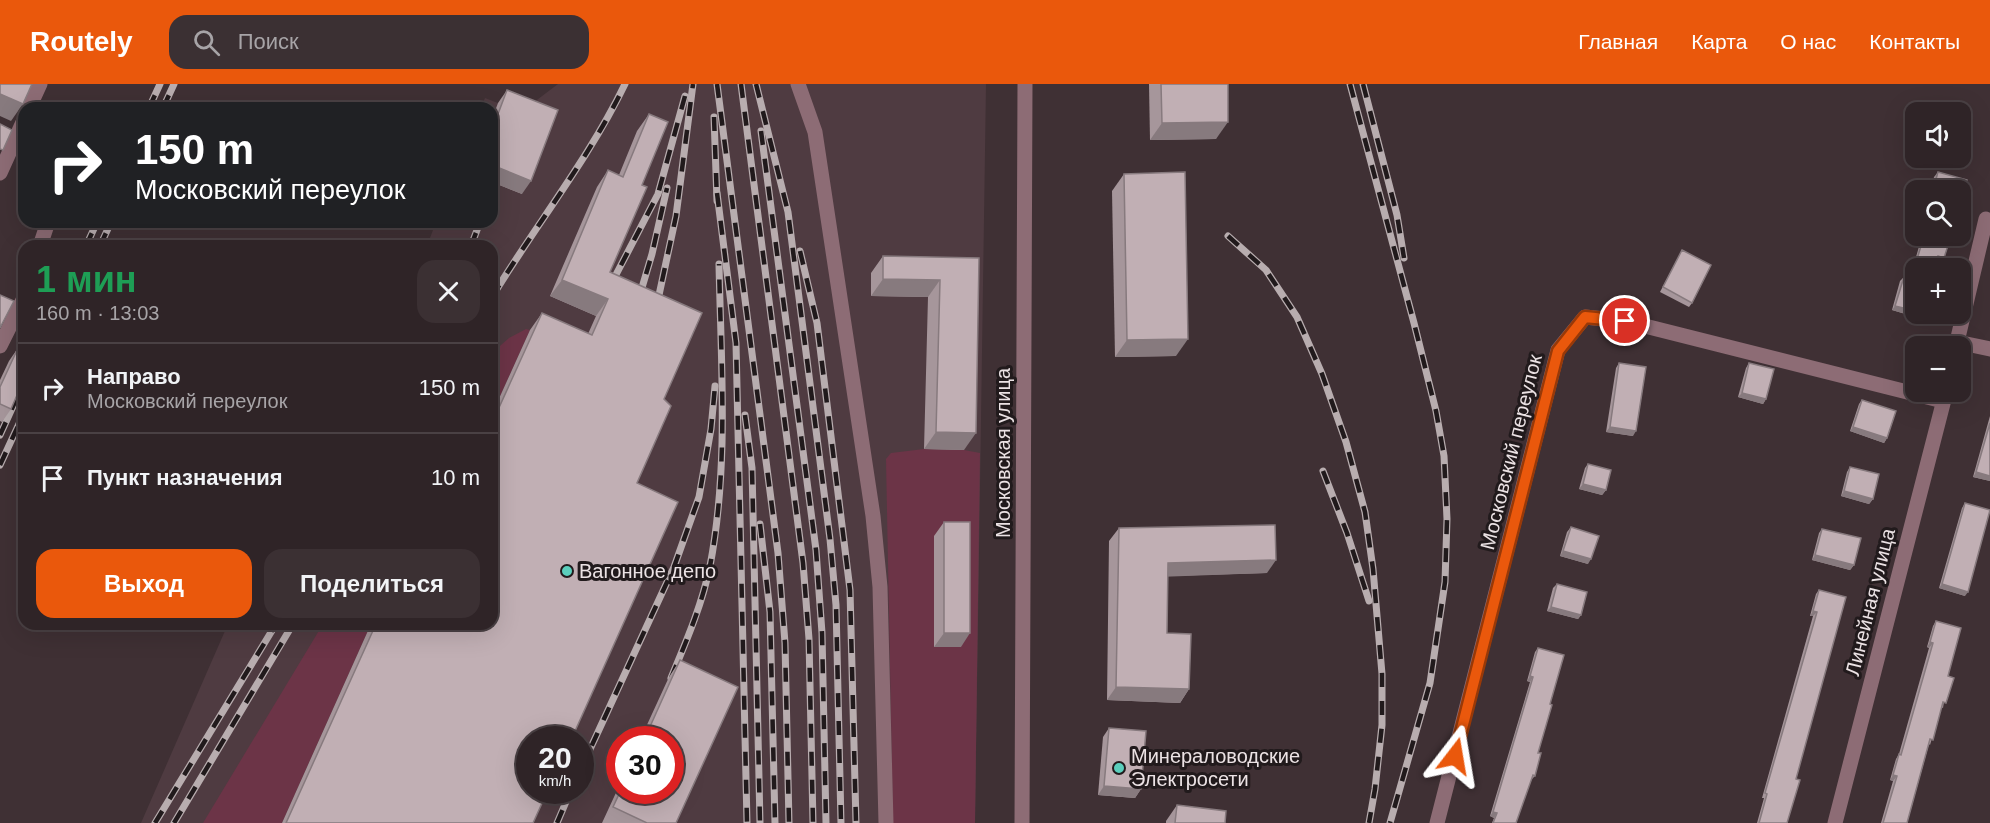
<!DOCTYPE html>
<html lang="ru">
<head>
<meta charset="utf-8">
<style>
  body { margin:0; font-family:Helvetica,sans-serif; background:#3b3033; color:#f1f3f6; height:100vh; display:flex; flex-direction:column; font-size:22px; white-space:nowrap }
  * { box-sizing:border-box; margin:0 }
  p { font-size:20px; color:#a7a4a7 }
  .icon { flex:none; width:33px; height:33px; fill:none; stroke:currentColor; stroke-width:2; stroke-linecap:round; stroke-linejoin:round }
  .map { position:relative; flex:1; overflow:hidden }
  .details { position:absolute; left:18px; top:156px; width:480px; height:390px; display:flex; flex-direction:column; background:#2f2427; border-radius:18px; box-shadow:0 6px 24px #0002,0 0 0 2px #4a4144 }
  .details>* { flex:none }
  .hud { position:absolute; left:18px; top:18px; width:480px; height:126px; border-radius:18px; box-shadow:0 6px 24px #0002,0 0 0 2px #4a4144; background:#202124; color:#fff; overflow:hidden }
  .controls { position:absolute; left:1905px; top:18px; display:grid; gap:12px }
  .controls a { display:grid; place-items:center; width:66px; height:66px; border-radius:12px; background:#2f2427; box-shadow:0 6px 24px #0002,0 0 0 2px #4a4144; font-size:30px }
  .speed { position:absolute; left:516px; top:642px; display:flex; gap:12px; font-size:30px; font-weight:700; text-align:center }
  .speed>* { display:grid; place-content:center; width:78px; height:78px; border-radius:50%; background:#2f2427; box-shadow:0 6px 24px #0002,0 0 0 2px #4a4144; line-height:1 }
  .speed small { font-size:15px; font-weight:400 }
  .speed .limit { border:9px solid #d22; background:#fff; color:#111 }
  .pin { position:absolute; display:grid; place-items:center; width:51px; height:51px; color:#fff; margin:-26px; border:3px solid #fff; border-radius:50%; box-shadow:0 2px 6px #0007 }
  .me { position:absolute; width:66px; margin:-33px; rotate:14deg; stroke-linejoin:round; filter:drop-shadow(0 0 4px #0008) }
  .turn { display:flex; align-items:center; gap:21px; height:126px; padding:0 18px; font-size:27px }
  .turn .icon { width:78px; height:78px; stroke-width:2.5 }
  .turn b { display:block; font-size:42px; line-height:51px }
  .round { display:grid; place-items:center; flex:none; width:63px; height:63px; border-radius:18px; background:#3b3033 }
  .overview { display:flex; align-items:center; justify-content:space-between; height:102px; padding:0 18px }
  h1 { font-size:36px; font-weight:600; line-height:45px; color:#1e9e55 }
  .button { display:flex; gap:12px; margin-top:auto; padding:12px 18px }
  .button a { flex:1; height:69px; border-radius:18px; background:#ea580c; color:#fff; font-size:24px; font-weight:600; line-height:69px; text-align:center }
  .button a+a { background:#3b3033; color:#f1f3f6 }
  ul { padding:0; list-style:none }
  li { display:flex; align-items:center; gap:18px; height:90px; padding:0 18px; border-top:2px solid #4a4144 }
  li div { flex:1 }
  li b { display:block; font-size:22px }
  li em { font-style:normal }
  header { display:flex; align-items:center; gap:36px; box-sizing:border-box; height:84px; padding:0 30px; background:#ea580c; color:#fff }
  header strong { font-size:28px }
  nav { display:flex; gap:33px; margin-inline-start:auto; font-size:21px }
  .search { width:420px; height:54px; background:#3b3033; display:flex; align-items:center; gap:15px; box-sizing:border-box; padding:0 21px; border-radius:18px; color:#a7a4a7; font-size:22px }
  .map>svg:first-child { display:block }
  .built { fill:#4f3b41; fill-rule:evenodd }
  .green { fill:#6c3447 }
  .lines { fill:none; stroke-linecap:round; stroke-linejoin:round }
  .minor { stroke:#8d6c75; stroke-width:15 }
  .rail-casing { stroke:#b8adaf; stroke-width:7 }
  .rail { stroke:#211a1c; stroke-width:4.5; stroke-dasharray:14; stroke-linecap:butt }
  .wall { fill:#a6969b }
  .shaded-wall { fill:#877a7e }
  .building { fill:#c1afb4; stroke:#877a7e; stroke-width:1.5 }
  .route-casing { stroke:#983908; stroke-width:15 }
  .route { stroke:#ea580c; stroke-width:10 }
  .poi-dot { fill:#5bcebc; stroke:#211a1c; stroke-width:2 }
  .labels { text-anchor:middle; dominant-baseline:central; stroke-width:6; stroke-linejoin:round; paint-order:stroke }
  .street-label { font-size:20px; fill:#ebe2e4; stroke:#211a1c }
  .poi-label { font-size:20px; fill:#ebe2e4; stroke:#211a1c; text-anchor:start }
</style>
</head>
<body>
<header>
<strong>Routely</strong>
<div class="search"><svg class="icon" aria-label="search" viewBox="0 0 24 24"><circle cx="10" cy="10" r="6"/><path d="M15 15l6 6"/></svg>Поиск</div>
<nav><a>Главная</a><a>Карта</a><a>О нас</a><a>Контакты</a></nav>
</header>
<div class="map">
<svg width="1990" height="739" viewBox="0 0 1990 739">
  <rect width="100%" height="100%" fill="#3f3034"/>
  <!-- built -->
  <path class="built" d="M558,0h428l-11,739h-834l87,-199h264v-378h-65l9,-24h56v-114h-11l4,-10 36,14zM530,656h50v50h-50zM620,656h50v50h-50z"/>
  <!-- green -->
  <g class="green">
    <polygon points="526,245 530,246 492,330 492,269 509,254"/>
    <polygon points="924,365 964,366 980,369 975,739 893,739 886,375 891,369"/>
    <polygon points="323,540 371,540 282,739 203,739"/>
  </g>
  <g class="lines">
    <!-- minor -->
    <g class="minor">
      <polyline points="798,0 815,48 873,432 880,503 886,739"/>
      <polyline points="29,24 40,0"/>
      <polyline points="0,89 24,36"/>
      <polyline points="40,162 48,138"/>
      <polyline points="1957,258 1990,265"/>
      <polyline points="0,262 24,214"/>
      <polyline points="1956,262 1986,135"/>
      <polyline points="1022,739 1025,0"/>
      <polyline points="1437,739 1558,266 1585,233 1625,237 1943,317"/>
      <polyline points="1835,739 1946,308"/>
    </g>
    <!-- rail casing -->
    <g class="rail-casing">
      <g id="rail">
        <polyline points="717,0 778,469 785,559 789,739"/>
        <polyline points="741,0 803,479 809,555 813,739"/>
        <polyline points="756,0 788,128 830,455 836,521 841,739"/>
        <polyline points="1350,0 1414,239 1436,327 1444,372 1447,435 1445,498 1430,599 1390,739"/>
        <polyline points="1363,0 1397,131 1404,174"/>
        <polyline points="149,24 160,0"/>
        <polyline points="163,24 174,0"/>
        <polyline points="714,33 717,117"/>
        <polyline points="761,47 816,466 822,549 826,739"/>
        <polyline points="492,109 496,100"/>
        <polyline points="717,109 736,259 747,739"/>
        <polyline points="1228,152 1266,186 1297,233 1322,290 1346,358 1365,428 1373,485 1382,590 1382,641 1375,705 1369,739"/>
        <polyline points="86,162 97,138"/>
        <polyline points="100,162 111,138"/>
        <polyline points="471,162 480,138"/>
        <polyline points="800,167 817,239 850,506 856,739"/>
        <polyline points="608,206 658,110 685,12"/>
        <path d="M492,213c43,-71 97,-138 133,-213"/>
        <polyline points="638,217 652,170 667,104"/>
        <polyline points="656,225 676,132 693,0"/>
        <polyline points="745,331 752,384 760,739"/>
        <polyline points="0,351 24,298"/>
        <polyline points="0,381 24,329"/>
        <polyline points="1323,387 1347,449 1369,517"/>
        <polyline points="760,440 770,528 775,739"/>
        <path d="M671,594c15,-36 31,-73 39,-112 19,-99 11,-202 9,-302"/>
        <polyline points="580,687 674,483 699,413 711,345 715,302"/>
        <polyline points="155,739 276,540"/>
        <polyline points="174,739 293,540"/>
        <polyline points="557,739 571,706"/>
      </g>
    </g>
    <!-- rail -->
    <use href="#rail" class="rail"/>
  </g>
  <!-- wall -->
  <g class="wall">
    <polygon points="1149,0 1228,0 1216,55 1150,56"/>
    <polygon points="507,6 522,110 492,98 492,35 498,19"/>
    <polygon points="649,30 642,101 610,188 664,315 637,399 533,739 282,739 371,540 492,540 492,330 530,246 542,229 588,250 596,232 550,212 597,103 608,86 619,91 637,47"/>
    <polygon points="1938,88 1960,106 1931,106 1934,93"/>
    <polygon points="1124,90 1176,272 1115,273 1112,107"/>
    <polygon points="1922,152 1951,152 1944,174 1941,178 1937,177 1919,234 1892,226 1900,197 1904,193 1910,194"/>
    <polygon points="1682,166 1692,219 1689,223 1660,208"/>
    <polygon points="883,172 979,174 964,366 924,365 928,213 871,212 871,189"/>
    <polygon points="18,264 11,325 2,338 0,337 0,296 9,277"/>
    <polygon points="1619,279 1633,352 1606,348 1616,284"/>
    <polygon points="1749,279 1766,315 1763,320 1738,313 1746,284"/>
    <polygon points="1862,316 1887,354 1884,359 1850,347 1859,320"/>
    <polygon points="1990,332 1990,397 1973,393"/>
    <polygon points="1588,380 1606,406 1602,411 1579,405 1585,384"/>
    <polygon points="1850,383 1873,415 1869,420 1841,412 1847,388"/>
    <polygon points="1965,419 1965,512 1939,504 1962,424"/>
    <polygon points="944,438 961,563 934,563 934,452"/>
    <polygon points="1571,443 1588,480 1560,472 1567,448"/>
    <polygon points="1119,444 1267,489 1167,492 1167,549 1189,605 1180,619 1107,616 1109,457"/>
    <polygon points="1822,445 1854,481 1850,486 1812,476 1819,449"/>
    <polygon points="1557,500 1581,531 1578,535 1547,527 1553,504"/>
    <polygon points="1819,506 1796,695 1787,739 1757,739 1764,714 1762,714 1813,532 1810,532 1816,510"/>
    <polygon points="1936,537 1948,592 1943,624 1941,623 1930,661 1929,660 1907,739 1881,739 1893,697 1890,696 1896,675 1899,670 1929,564 1927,563 1933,542"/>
    <polygon points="1538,564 1550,620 1538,669 1535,692 1531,696 1516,739 1492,739 1494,734 1490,732 1530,598 1527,597 1535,568"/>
    <polygon points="680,576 676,739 602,739 620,700 620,706 670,706 670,656 640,656 669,593"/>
    <polygon points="1109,644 1141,705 1135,714 1098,711 1103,653"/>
    <polygon points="1177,721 1225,739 1166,739 1166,737"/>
  </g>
  <!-- shaded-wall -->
  <g class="shaded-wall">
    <polygon points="0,10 23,20 11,37 0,32"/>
    <polygon points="1228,38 1216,55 1150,56 1162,39"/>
    <polygon points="492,81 531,97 522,110 492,98"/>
    <polygon points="1938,172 1944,174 1941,178 1935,176"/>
    <polygon points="883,195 940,196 928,213 871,212"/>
    <polygon points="562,196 608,215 596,232 550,212"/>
    <polygon points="1895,222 1916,227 1916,230 1922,230 1919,234 1892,226"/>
    <polygon points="1188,255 1176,272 1115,273 1127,256"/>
    <polygon points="1742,309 1766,315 1763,320 1738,313"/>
    <polygon points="1610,343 1636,347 1633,352 1606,348"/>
    <polygon points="1853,343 1887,354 1884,359 1850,347"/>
    <polygon points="936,348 976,349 964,366 924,365"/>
    <polygon points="1976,388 1990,392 1990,397 1973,393"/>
    <polygon points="1583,400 1606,406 1602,411 1579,405"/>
    <polygon points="1844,407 1873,415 1869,420 1841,412"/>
    <polygon points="1563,467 1591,475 1588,480 1560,472"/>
    <polygon points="1815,471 1854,481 1850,486 1812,476"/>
    <polygon points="1276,476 1267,489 1158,493 1168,479"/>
    <polygon points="1942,500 1968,508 1965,512 1939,504"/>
    <polygon points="1551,523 1581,531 1578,535 1547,527"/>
    <polygon points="1813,527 1817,528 1813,532 1810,532"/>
    <polygon points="944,549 970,549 961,563 934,563"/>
    <polygon points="1930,558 1933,559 1929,564 1927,563"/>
    <polygon points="1530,592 1533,593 1530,598 1527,597"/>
    <polygon points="1116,603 1189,605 1180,619 1107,616"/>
    <polygon points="1893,691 1897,692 1893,697 1890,696"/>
    <polygon points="1104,702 1141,705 1135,714 1098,711"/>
    <polygon points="1493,728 1497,729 1494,734 1490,732"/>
  </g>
  <!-- building -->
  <g class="building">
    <polygon points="0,0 32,0 23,20 0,10"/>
    <polygon points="1161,0 1228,0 1228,38 1162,39"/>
    <polygon points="507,6 558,26 531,97 492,81 492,46"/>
    <polygon points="649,30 668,38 642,101 647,103 610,188 702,229 664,315 671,322 637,399 678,418 571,656 530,656 530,706 548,706 533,739 286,739 376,540 492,540 492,339 542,229 592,251 608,215 562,196 608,86 623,93"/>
    <polygon points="0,40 12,46 3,66 0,65"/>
    <polygon points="1185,88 1188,255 1127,256 1124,90"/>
    <polygon points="1938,88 1967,96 1960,117 1960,106 1933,106"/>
    <polygon points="1924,152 1951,152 1944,174 1938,172 1935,184 1916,184 1916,227 1895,222 1904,193 1911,195"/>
    <polygon points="1682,166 1711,181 1692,219 1663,203"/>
    <polygon points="883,172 979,174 976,349 936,348 940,196 883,195"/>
    <polygon points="0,211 14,217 0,244"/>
    <polygon points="18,264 24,267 24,295 11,325 0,320 0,303"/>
    <polygon points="1619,279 1646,283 1636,347 1610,343"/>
    <polygon points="1749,279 1774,285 1766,315 1742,309"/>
    <polygon points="1862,316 1896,327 1887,354 1853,343"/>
    <polygon points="1990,339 1990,392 1976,388"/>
    <polygon points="1588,380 1611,386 1606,406 1583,400"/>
    <polygon points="1850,383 1879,390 1873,415 1844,407"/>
    <polygon points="1965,419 1990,426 1968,508 1942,500"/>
    <rect x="944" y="438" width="26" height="111"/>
    <polygon points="1275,441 1276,476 1168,479 1167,549 1191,550 1189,605 1116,603 1119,444"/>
    <polygon points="1571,443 1599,452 1591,475 1563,467"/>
    <polygon points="1822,445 1861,454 1854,481 1815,471"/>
    <polygon points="1557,500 1587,508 1581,531 1551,523"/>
    <polygon points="1819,506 1846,513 1796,695 1800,696 1787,739 1759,739 1767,710 1765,709 1817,528 1813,527"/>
    <polygon points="1936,537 1961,544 1948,592 1954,594 1946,619 1943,618 1933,656 1930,655 1907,739 1883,739 1897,692 1893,691 1899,670 1901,671 1933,559 1930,558"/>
    <polygon points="1538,564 1564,571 1550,620 1552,621 1538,669 1541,669 1535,692 1533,691 1516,739 1493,739 1497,729 1493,728 1533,593 1530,592"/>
    <polygon points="680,576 738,603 676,739 647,739 613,723 621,706 670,706 670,656 644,656"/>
    <polygon points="1109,644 1146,647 1141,705 1104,702"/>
    <polygon points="1177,721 1226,727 1225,739 1175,739"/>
  </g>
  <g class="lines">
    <!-- route casing -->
    <g class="route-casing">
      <polyline id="route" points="1455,672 1558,267 1585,233 1625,237"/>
    </g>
    <!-- route -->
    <use href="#route" class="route"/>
  </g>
  <!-- markers -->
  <g class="poi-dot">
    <circle cx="567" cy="487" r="6"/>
    <circle cx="1119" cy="684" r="6"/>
  </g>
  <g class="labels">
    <!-- street labels -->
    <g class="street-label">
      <text transform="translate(1511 368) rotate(-76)">Московский переулок</text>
      <text transform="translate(1003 369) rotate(-90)">Московская улица</text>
      <text transform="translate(1870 518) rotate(-76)">Линейная улица</text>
    </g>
    <!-- poi labels -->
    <g class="poi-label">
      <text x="579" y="487">Вагонное депо</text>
      <text x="1131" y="672">Минераловодские<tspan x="1131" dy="23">Электросети</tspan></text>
    </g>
  </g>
</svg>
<div class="controls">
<a><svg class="icon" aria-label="sound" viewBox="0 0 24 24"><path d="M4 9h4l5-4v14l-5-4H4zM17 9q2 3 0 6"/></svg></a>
<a><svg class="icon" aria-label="search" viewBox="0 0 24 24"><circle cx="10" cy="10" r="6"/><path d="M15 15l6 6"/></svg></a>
<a>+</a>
<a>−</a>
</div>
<div class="speed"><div>20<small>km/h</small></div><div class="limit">30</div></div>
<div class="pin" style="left:1625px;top:237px;background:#d93025"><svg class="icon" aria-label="arrive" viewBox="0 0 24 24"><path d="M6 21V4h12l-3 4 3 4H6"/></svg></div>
<svg class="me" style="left:1455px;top:672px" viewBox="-20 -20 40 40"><path d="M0-17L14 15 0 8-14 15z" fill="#ea580c" stroke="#fff" stroke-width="4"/></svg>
<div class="hud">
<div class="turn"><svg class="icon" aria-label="right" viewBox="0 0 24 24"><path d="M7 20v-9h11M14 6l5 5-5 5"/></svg><div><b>150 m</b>Московский переулок</div></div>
</div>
<section class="details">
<div class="overview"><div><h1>1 мин</h1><p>160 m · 13:03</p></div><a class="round"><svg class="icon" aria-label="close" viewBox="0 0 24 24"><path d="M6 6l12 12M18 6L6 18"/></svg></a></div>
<ul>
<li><svg class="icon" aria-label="right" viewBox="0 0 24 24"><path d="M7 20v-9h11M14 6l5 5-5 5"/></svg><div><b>Направо</b><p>Московский переулок</p></div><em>150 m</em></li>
<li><svg class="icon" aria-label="arrive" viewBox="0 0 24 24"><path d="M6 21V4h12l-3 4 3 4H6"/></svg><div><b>Пункт назначения</b></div><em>10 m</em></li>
</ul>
<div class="button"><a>Выход</a><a>Поделиться</a></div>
</section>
</div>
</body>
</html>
